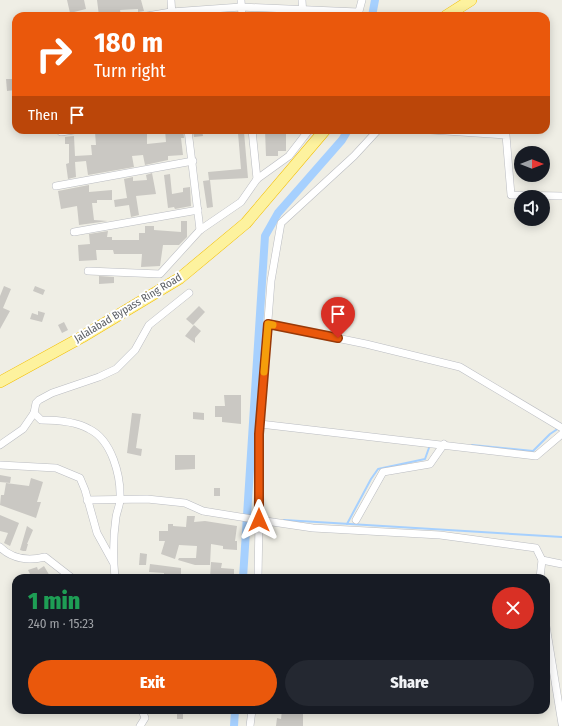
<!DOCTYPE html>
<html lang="en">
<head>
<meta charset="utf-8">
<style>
  body { margin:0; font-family:"Fira Sans Condensed",sans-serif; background:#242831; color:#f1f3f6; height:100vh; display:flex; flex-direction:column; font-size:15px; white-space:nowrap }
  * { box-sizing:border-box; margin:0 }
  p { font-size:13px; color:#9ea1a6 }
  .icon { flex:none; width:22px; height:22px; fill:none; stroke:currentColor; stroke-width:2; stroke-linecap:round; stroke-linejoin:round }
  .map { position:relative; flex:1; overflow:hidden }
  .side { position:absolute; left:12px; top:574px; width:538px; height:140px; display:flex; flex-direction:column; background:#171b24; border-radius:12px; box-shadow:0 2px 10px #0003 }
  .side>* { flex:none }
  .hud { position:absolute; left:12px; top:12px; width:538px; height:122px; border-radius:12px; box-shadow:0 2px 10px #0003; background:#ea580c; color:#fff; overflow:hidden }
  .needle { width:26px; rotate:90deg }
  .buttons { position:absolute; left:514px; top:146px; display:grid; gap:8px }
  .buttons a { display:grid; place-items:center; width:36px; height:36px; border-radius:50%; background:#171b24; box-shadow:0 2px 10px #0003; font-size:20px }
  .pin { position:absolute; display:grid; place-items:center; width:34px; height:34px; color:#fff; margin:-41px -17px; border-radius:50% 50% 50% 0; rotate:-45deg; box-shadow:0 0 4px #0007 }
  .pin .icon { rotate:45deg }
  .me { position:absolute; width:44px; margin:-22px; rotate:0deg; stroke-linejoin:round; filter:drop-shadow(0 0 3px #0008) }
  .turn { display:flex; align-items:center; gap:14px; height:84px; padding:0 16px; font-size:18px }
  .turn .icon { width:52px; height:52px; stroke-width:2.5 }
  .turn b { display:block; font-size:28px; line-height:34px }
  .then { display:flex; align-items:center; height:38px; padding:0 16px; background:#0003; gap:8px; font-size:15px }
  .round { display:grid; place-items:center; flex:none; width:42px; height:42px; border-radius:21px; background:#242831 }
  .overview { display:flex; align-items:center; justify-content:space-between; height:68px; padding:0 16px }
  h1 { font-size:24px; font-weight:800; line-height:30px; color:#1e9e55 }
  .primary-button { display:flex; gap:8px; margin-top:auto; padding:8px 16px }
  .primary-button a { flex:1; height:46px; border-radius:24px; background:#ea580c; color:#fff; font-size:16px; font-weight:800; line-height:46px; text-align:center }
  .primary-button a+a { background:#242831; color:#f1f3f6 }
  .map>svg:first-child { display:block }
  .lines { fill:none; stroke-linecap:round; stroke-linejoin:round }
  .stream { stroke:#a6d0fe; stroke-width:2 }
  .canal { stroke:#a6d0fe; stroke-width:8 }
  .building { fill:#cac8c3 }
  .minor-casing { stroke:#babcc1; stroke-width:8 }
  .trunk-casing { stroke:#f3bf02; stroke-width:12 }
  .minor { stroke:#fff; stroke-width:7 }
  .trunk { stroke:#fdf29e; stroke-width:11 }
  .route-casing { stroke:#983908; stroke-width:10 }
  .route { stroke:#ea580c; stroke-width:7 }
  .slow { stroke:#f59e0b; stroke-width:7 }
  .labels { text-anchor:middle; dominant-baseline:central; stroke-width:4; stroke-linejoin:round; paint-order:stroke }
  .street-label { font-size:11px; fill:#5d6066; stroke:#fff }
</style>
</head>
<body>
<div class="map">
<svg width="562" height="726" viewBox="0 0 562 726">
  <rect width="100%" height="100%" fill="#efeee5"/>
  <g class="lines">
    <!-- stream -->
    <g class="stream">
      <polyline points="472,445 533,451 550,434 559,428"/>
      <polyline points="284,520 562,537"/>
      <polyline points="347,524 371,479 378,469 425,459 430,445"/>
    </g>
    <!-- canal -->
    <g class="canal">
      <polyline points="372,16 375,0"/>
      <polyline points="243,578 265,236 278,213 342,140 348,130"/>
      <polyline points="234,726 235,710"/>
    </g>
  </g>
  <!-- building -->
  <g class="building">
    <polygon points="67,0 84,0 86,9 70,13"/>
    <polygon points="97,0 141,0 144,11 138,12 138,9 120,10 121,15 99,16"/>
    <polygon points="237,12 237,16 220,16 220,13"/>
    <polygon points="6,79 15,79 15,90 7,91"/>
    <polygon points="107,130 147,130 147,144 166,142 165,130 183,130 184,138 181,138 183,155 168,156 168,160 145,165 143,155 132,156 134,167 88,175 86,161 75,162 76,177 68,179 66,164 69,163 69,144 65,144 65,137 74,136 75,156 92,155 91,145 96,145 95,132"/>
    <polygon points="193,130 202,130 203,136 194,137"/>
    <polygon points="265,130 286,130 286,151 278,151 278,156 266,156"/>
    <polygon points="244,132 248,178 209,180 208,172 241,169 238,133"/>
    <polygon points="152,173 156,194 136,196 139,215 131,217 129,205 115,207 114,200 127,198 124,179 133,177 133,181 147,180 146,175"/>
    <polygon points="170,174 172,194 183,192 183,188 190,187 191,206 175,209 174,207 168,208 164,175"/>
    <polygon points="210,180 213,207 207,208 203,181"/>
    <polygon points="89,185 89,192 112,190 112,200 97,200 97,203 92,203 94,220 108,221 79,225 77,206 61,209 58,191"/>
    <polygon points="181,221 187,221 187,237 179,245 163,245 160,266 141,267 142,254 114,254 113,250 96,250 97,260 79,261 78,245 90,244 89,234 108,231 107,237 112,237 112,240 139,240 139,233 145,233 145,226 154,226 154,230 181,232"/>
    <polygon points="99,276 114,277 114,283 99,284"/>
    <polygon points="4,286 11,289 3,308 10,311 0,329 0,296"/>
    <polygon points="35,286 45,290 43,295 33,291"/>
    <polygon points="199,306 205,312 193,325 186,319"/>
    <polygon points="38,311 45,313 42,322 30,319 32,313 38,315"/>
    <polygon points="64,322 68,330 62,333 58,325"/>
    <polygon points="194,325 201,331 195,338 195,343 185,336"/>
    <polygon points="224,395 241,395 241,424 222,422 222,417 215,417 215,406 225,406"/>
    <polygon points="193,412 204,413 204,420 193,419"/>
    <polygon points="132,413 141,414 136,448 142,449 141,456 127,453"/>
    <polygon points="175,455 195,455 195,469 175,470"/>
    <polygon points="0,475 11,477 10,483 0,482"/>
    <polygon points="31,478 43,482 37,502 41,502 36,518 0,505 1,495 4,495 6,483 29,486"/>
    <rect x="214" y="488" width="6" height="8"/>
    <polygon points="0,515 19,523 10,546 4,543 8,533 0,531"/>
    <polygon points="187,516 195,516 194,522 205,521 237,526 235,541 237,541 237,550 223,549 223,546 211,544 210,565 195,565 178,560 179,558 196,558 197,546 179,545 175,559 161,554 165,541 159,541 159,531 168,531 168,524 173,524 173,526 186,527"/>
    <polygon points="27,526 33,530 27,544 28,544 26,551 23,551 20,550"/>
    <polygon points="140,553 147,554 146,565 139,565"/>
    <polygon points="211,562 222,563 221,568 234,569 234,578 210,578"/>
    <polygon points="150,564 181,568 181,578 164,578 164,573 149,572"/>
    <polygon points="44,566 51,578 32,578 28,570 37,567 38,570"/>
    <rect x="177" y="710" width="6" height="9"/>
    <polygon points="282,710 303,710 303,726 276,726 277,718 281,719"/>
  </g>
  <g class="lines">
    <!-- minor casing -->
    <g class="minor-casing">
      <g id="minor">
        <polyline points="171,0 172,16"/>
        <polyline points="241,0 242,16"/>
        <polyline points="302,0 303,16"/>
        <polyline points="358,15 362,0"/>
        <polyline points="147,16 171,12 241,7 358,12"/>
        <polyline points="188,130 200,230"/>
        <polyline points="252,130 257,179"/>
        <polyline points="431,130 506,135 511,195 562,196"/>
        <polyline points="61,132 74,130"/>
        <polyline points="56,186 193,161"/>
        <polyline points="74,232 198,210"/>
        <polyline points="88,271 160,274 200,230 241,202 257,179 289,156 309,130"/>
        <polyline points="268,324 366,344 460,367 562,428"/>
        <path d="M34,413l7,7c16,0 34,1 48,9 23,11 32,47 31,70 0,6 -3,12 -4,18 -3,20 -3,41 -1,61"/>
        <polyline points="260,424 536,456 562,434"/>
        <polyline points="0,445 23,429 34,413 36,403 39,400 52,393 99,377 116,369 135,350 149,325 189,293"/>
        <polyline points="0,465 56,468 80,478 85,490 97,533 113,562"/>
        <polyline points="87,500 147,499 185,503 203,511 259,520 260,424 271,281 281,223 354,156 378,130"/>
        <polyline points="356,520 383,472 430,464 444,444"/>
        <path d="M0,547c12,12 29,14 45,10l27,21"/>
        <polyline points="258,578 259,520 313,528 440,535 536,548 542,560 562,564"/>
        <polyline points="540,578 542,560"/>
        <polyline points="546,626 562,724"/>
        <polyline points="140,726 145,718 142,710"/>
        <polyline points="250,726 252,710"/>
      </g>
    </g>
    <!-- trunk casing -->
    <g class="trunk-casing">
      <g id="trunk">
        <polyline points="446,16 471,0"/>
        <polyline points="0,382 82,337 180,278 246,223 325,130"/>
      </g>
    </g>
    <!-- minor -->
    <use href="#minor" class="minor"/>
    <!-- trunk -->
    <use href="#trunk" class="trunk"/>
  </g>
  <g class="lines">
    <!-- route casing -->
    <g class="route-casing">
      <polyline id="route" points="259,520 259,434 268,324 338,338"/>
    </g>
    <!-- route -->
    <use href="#route" class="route"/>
    <!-- slow -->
    <polyline class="slow" points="264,372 268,324 273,325"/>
  </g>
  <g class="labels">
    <!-- street labels -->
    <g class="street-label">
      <text transform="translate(128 308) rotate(-31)">Jalalabad Bypass Ring Road</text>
    </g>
  </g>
</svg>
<div class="buttons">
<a><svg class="needle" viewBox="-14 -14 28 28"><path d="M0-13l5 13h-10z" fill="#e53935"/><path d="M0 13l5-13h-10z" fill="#9ea1a6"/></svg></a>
<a><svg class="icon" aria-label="sound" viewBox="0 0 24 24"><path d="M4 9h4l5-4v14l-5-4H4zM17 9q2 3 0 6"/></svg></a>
</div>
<div class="pin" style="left:338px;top:338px;background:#d93025"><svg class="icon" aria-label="arrive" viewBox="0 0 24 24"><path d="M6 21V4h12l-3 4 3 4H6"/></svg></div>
<svg class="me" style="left:259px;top:520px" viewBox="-20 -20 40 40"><path d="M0-17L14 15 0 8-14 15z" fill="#ea580c" stroke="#fff" stroke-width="4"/></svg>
<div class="hud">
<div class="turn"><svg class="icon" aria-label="right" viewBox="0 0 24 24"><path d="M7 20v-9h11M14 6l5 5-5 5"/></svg><div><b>180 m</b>Turn right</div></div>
<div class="then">Then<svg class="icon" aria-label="arrive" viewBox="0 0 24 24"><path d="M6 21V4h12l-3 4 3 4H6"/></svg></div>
</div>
<section class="side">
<div class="overview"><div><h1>1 min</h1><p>240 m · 15:23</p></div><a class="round" style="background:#d93025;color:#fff"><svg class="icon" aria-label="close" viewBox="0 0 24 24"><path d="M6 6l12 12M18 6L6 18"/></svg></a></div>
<div class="primary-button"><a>Exit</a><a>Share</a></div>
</section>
</div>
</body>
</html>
